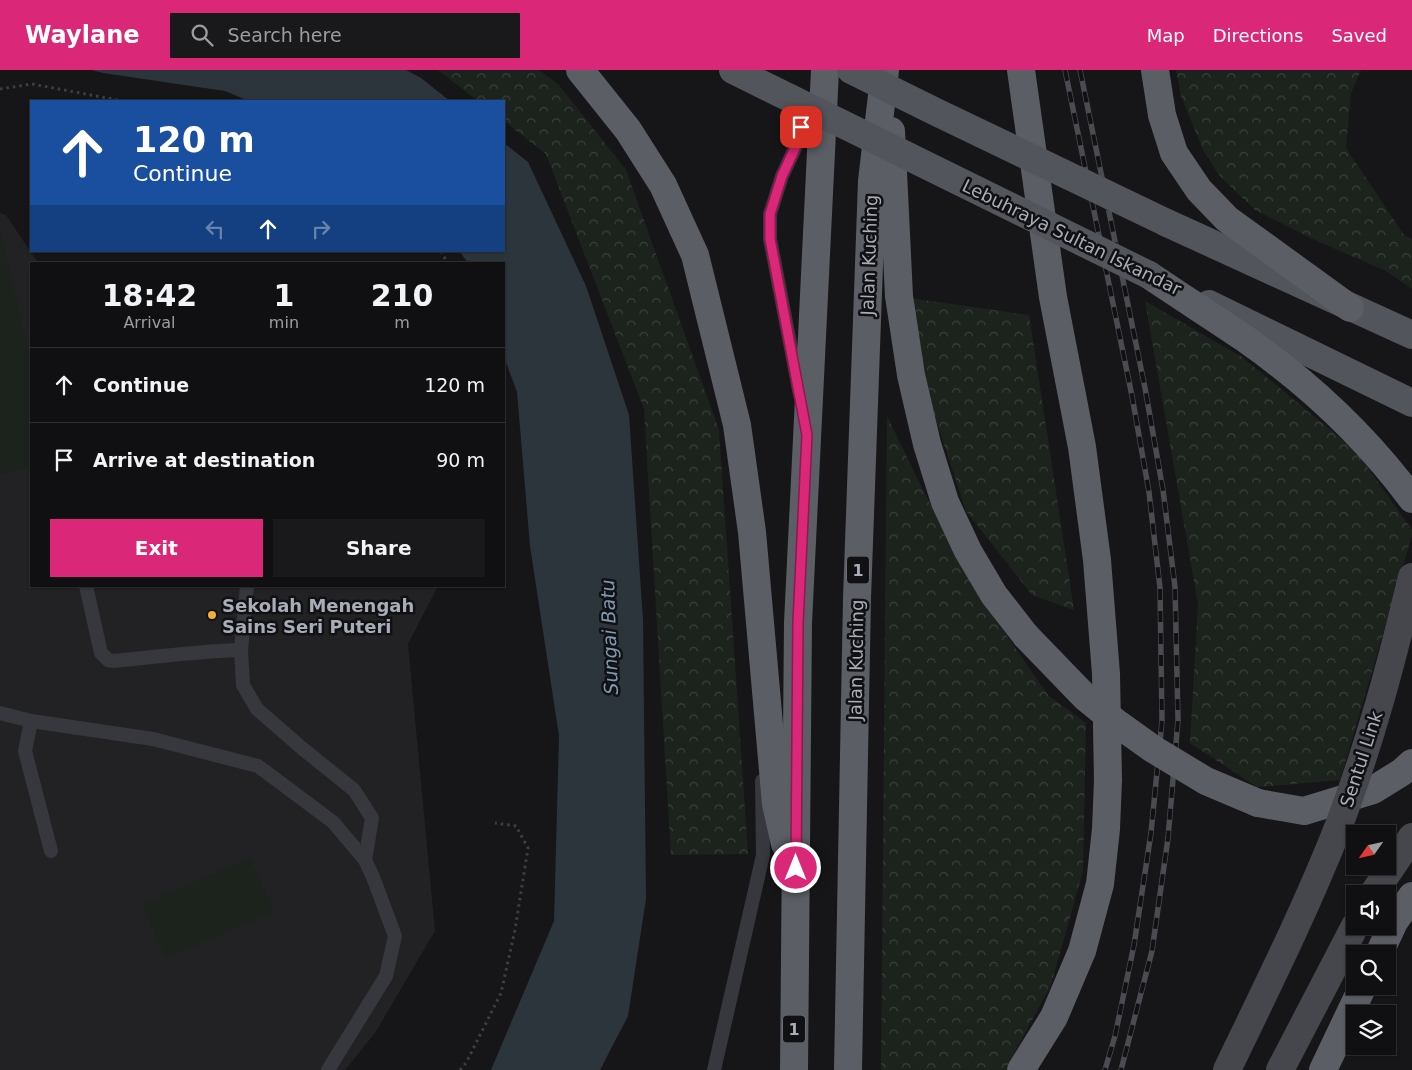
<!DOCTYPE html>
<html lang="en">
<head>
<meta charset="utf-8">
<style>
  body { margin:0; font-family:"DejaVu Sans",sans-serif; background:#19191b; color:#f1f3f6; height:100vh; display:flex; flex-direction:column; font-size:19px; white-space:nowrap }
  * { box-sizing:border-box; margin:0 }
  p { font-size:16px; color:#9c9d9f }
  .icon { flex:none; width:28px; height:28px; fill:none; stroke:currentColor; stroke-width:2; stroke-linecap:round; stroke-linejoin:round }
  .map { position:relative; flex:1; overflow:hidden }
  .sheet { position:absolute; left:30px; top:192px; width:475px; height:325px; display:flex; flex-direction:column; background:#101012; border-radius:0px; box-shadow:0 1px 4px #0004,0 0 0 1px #303032 }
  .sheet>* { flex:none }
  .hud { position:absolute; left:30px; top:30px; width:475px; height:152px; border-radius:0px; box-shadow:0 1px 4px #0004,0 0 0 1px #303032; background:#1a4fa0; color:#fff; overflow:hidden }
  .needle { width:32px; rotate:236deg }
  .controls { position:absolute; left:1346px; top:755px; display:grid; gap:10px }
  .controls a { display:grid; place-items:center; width:50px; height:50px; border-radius:0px; background:#101012; box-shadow:0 1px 4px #0004,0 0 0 1px #303032; font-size:25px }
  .pin { position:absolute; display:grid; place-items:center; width:42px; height:42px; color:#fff; margin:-21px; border-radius:10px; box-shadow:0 2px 8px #0006 }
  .me { position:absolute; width:55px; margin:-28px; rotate:0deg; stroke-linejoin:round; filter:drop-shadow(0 0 4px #0008) }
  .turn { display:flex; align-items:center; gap:18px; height:105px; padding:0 20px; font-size:22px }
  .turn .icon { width:65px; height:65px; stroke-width:2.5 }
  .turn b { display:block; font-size:35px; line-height:42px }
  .lanes { display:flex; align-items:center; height:48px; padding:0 20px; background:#0003; justify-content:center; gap:25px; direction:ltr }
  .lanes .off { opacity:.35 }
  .eta { display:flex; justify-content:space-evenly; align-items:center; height:85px; text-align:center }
  .eta b { font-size:30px; font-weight:800; line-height:35px }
  .action { display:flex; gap:10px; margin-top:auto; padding:10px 20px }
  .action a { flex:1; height:58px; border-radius:0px; background:#db2777; color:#fff; font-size:20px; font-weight:800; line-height:58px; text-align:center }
  .action a+a { background:#19191b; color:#f1f3f6 }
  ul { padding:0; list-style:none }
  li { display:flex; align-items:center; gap:15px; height:75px; padding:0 20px; border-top:1px solid #303032 }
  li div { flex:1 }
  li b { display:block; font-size:19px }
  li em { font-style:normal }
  header { display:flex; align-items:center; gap:30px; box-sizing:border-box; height:70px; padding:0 25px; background:#db2777; color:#fff }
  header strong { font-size:24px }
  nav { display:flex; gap:28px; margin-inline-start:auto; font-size:18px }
  .search { width:350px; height:45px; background:#19191b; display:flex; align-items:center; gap:12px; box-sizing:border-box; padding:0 18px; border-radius:0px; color:#9c9d9f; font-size:19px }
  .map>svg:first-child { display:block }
  .built { fill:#222225 }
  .forest { fill:url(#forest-crowns) }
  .garden { fill:#1c231d }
  .water { fill:#2c353c }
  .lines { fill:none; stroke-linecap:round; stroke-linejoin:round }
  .path { stroke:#3d3f44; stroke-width:3; stroke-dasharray:2.5 4; stroke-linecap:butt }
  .service { stroke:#37383d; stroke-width:14 }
  .secondary { stroke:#45474d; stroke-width:28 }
  .primary { stroke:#53555c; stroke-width:28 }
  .trunk { stroke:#5b5e65; stroke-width:28 }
  .rail-casing { stroke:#4a4c52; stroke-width:5.5 }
  .rail { stroke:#111113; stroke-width:4; stroke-dasharray:11; stroke-linecap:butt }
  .secondary-bridge { stroke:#45474d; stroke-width:28 }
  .primary-bridge { stroke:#53555c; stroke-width:28 }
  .trunk-bridge { stroke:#5b5e65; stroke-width:28 }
  .route-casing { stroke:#8e194d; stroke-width:12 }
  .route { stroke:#db2777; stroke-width:9 }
  .poi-dot { fill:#f2b134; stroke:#111113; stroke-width:2 }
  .labels { text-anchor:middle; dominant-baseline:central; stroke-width:5; stroke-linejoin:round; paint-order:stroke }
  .shield { fill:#111113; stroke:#7b7e86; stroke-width:1 }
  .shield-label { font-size:16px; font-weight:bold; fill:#a8adb8 }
  .street-label { font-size:18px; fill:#a8adb8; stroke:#111113 }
  .poi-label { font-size:18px; font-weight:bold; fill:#a8adb8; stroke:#111113; text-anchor:start }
  .water-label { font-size:19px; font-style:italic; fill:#7f9bb3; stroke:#111113 }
</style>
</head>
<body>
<header>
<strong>Waylane</strong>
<div class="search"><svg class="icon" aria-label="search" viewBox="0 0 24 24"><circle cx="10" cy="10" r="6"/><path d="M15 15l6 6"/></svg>Search here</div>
<nav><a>Map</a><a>Directions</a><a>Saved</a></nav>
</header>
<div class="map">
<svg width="1412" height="1000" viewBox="0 0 1412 1000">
  <defs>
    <pattern id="forest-crowns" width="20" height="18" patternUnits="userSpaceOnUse" patternTransform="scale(1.25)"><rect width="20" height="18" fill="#1c231d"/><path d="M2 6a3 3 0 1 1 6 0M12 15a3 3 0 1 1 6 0" fill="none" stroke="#3a403c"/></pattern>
  </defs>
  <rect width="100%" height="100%" fill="#161618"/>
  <!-- built -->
  <polygon class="built" points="0,143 6,145 39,194 31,194 31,516 438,516 408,574 435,861 375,963 345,1000 0,1000"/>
  <!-- forest -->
  <g class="forest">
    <polygon points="438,0 539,0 559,15 626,100 719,360 748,784 671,785 644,339 546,84 504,51 504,31 478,31"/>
    <polygon points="1176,0 1361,0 1351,23 1346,78 1404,165 1412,169 1412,219 1386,201 1315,170 1255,140 1219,105 1203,80 1181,26"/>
    <polygon points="910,228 1029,245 1074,540 1032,525 966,441 932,338"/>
    <polygon points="1145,231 1242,287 1356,381 1412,460 1412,465 1340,710 1257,717 1190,673 1198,534"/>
    <polygon points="887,346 923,420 977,523 1048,625 1086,653 1083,801 1051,915 1005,1000 881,1000"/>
  </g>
  <!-- garden -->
  <g class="garden">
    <polygon points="0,161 31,289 31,396 0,404"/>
    <polygon points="250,788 274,842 166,888 142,834"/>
  </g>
  <!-- water -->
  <g class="water">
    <polygon points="91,0 406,0 421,8 450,31 249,31 225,21 103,3"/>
    <polygon points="504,73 528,92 586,216 629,345 643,550 646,829 628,946 600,1000 491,1000 554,851 559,666 530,476 517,322 504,287 504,194 469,194 459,181 504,181"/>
  </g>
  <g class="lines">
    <!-- path -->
    <g class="path">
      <polyline points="0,19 32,14 123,31"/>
      <polyline points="441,181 448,194"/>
      <polyline points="460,1000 466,993 501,923 515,860 528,778 516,756 495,753"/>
    </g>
    <!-- service -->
    <g class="service">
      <polyline points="800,325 770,169 770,144 782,106 796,76 808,33"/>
      <path d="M86,516l15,67 7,7 6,1c42,-4 84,-10 127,-11"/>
      <polyline points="247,516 241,580 243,615 257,639 303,679 354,720 372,748 365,790"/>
      <polyline points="0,643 31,651 153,669 258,696 333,752 365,790 373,807 395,866 386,906 328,1000"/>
      <polyline points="31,651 25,681 51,781"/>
      <polyline points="714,1000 763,785 762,711"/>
    </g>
    <!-- secondary -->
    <g class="secondary">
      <polyline points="1373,824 1412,767"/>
      <polyline points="1280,1000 1355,856"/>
    </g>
    <!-- primary -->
    <g class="primary">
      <polyline points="1167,153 1412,265"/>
      <polyline points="1209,234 1412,333"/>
    </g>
    <!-- trunk -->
    <g class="trunk">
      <polyline points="580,0 628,60 663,115 695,185 737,355 752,462 776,734 785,774"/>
      <polyline points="1021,0 1053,227 1082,377 1097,490 1106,604 1108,710 1106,759 1100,814 1082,881 1054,947 1021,1000"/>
      <polyline points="1155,0 1162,45 1174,83 1199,120 1227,149 1350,238"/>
      <polyline points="891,61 899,226 911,305 927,374 945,432 968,481 994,525 1026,566"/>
      <path d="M1149,205c31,21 64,42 95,63 63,44 122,99 168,161"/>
      <polyline points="1258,733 1304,741 1373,720 1402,702 1412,693"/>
      <polyline points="1379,884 1394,852 1412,826"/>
      <polyline points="794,1000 798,553 825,0"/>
      <polyline points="848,1000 857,528 872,111 885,0"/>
      <polyline points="1323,1000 1363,916"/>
    </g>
    <!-- rail casing -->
    <g class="rail-casing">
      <g id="rail">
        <polyline points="1065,0 1132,326 1149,422 1160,518 1162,651 1151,763 1134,875 1115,966 1105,1000"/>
        <polyline points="1080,0 1145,318 1163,420 1175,517 1178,650 1168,768 1152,881 1121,1000"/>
      </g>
    </g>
    <!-- rail -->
    <use href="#rail" class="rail"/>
    <!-- secondary-bridge -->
    <path class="secondary-bridge" d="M1227,1000c39,-81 79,-161 112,-245 31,-81 53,-164 73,-248"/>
    <!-- primary-bridge -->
    <g class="primary-bridge">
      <polyline points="733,0 1149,205"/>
      <polyline points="851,0 936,42 1167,153"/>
    </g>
    <!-- trunk-bridge -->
    <polyline class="trunk-bridge" points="1026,566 1086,628 1118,654 1153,679 1206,711 1258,733"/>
  </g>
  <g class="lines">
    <!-- route casing -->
    <g class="route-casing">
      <polyline id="route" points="796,798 798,553 807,365 770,169 770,144 782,106 796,76 801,57"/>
    </g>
    <!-- route -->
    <use href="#route" class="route"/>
  </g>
  <!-- markers -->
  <circle class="poi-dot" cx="212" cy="545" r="5"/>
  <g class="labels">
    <!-- shield labels -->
    <g class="shield">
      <rect x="847" y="486.5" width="22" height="27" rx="4"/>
      <rect x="783" y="945.5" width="22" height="27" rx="4"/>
    </g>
    <g class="shield-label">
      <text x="858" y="500">1</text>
      <text x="794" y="959">1</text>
    </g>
    <!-- street labels -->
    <g class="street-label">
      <text transform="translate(1072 167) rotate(26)">Lebuhraya Sultan Iskandar</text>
      <text transform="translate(869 185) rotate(-88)">Jalan Kuching</text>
      <text transform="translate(856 590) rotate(-89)">Jalan Kuching</text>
      <text transform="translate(1361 689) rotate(-72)">Sentul Link</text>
    </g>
    <!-- poi labels -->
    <g class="poi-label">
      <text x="222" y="535">Sekolah Menengah<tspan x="222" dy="21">Sains Seri Puteri</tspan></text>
    </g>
    <!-- water labels -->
    <g class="water-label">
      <text transform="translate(609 567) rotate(-92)">Sungai Batu</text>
    </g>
  </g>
</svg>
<div class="controls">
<a><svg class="needle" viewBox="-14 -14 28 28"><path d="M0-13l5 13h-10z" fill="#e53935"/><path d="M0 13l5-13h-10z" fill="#9c9d9f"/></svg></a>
<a><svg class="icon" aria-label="sound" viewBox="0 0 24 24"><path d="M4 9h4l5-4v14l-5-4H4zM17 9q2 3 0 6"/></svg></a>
<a><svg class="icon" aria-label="search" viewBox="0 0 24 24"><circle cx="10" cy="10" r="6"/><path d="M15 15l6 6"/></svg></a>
<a><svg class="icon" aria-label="layers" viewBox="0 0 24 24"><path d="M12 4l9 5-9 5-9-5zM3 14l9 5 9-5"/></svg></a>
</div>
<div class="pin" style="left:801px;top:57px;background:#d93025"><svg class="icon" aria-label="arrive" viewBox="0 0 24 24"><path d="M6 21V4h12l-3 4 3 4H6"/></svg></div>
<svg class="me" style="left:796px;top:798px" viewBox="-20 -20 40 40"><circle r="17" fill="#db2777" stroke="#fff" stroke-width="3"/><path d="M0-11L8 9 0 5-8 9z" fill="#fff"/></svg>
<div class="hud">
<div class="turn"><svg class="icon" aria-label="ahead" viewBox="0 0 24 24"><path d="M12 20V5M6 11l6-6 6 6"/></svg><div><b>120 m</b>Continue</div></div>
<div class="lanes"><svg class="icon off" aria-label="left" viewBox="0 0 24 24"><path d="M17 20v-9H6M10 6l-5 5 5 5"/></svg><svg class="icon" aria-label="ahead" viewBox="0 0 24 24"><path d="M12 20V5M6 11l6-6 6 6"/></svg><svg class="icon off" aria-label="right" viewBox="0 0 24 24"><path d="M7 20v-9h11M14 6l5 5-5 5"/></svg></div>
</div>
<section class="sheet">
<div class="eta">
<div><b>18:42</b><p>Arrival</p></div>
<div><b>1</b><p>min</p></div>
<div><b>210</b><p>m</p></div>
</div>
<ul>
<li><svg class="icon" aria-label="ahead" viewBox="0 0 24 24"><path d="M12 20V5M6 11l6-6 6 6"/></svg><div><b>Continue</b></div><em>120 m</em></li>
<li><svg class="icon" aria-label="arrive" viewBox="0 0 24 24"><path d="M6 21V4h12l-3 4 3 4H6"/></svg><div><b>Arrive at destination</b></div><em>90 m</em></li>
</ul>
<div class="action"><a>Exit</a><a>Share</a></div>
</section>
</div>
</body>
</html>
